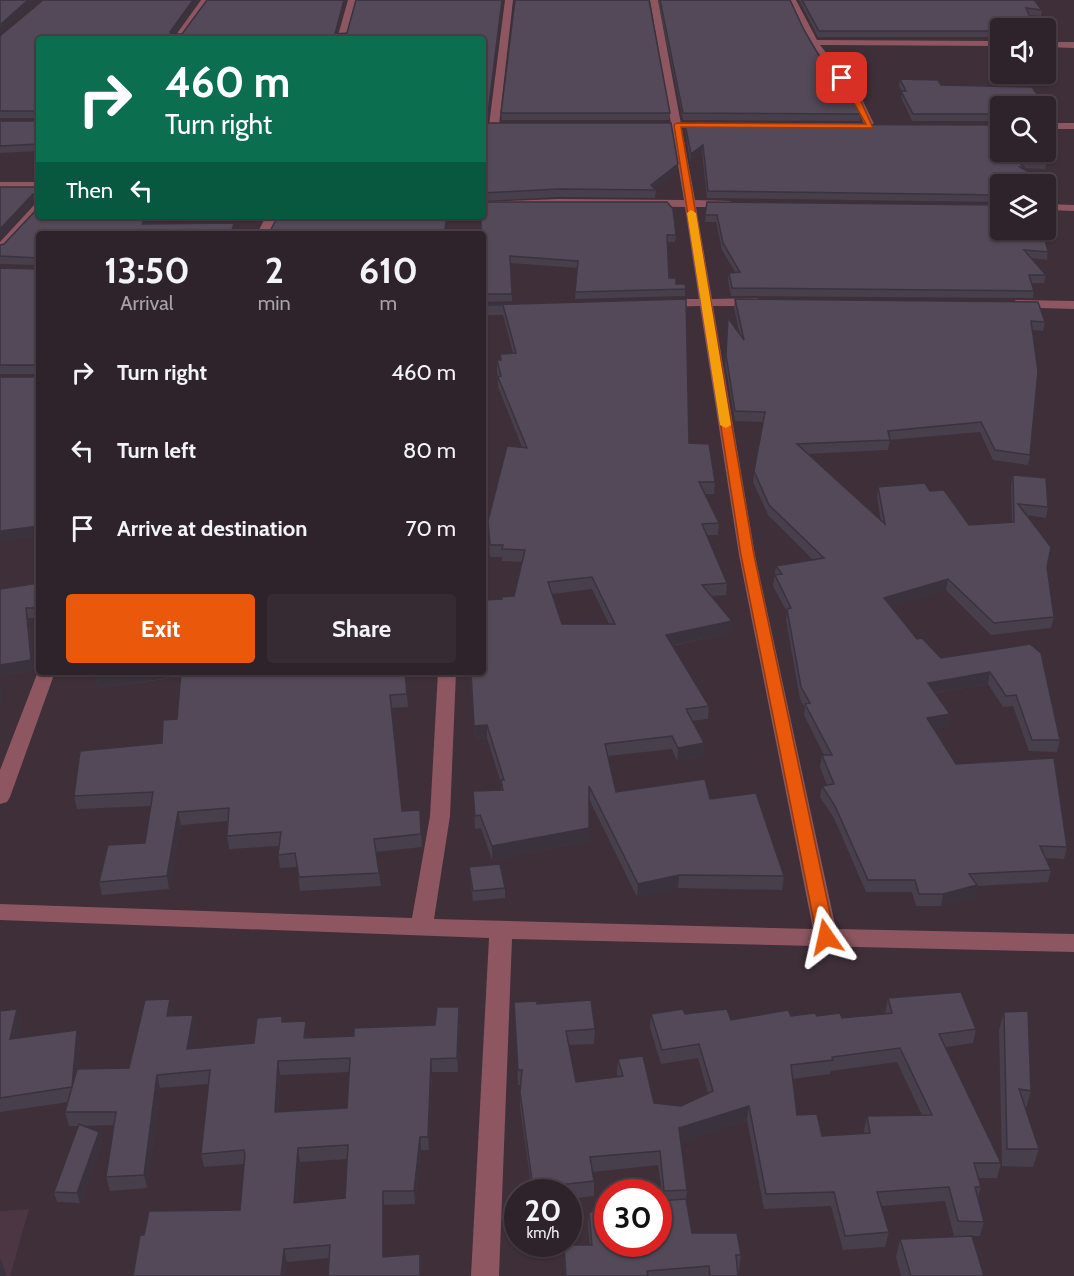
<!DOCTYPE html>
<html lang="en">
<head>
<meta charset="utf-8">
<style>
  body { margin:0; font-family:Cabin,sans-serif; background:#372b33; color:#f1f3f6; height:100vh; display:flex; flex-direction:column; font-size:22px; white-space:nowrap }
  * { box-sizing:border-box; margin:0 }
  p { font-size:20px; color:#a7a4a9 }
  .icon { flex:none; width:33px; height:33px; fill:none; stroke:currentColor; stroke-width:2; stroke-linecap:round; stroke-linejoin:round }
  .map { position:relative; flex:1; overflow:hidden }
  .panel { position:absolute; left:36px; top:231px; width:450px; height:444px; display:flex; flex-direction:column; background:#2f232b; border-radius:6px; box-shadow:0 2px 4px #0004,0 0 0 2px #4a4047 }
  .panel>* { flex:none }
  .banner { position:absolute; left:36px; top:36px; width:450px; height:183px; border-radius:6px; box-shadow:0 2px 4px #0004,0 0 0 2px #4a4047; background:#0b6e4f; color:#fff; overflow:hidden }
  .controls { position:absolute; left:990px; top:18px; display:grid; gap:12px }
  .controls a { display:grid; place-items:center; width:66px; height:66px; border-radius:6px; background:#2f232b; box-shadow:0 2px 4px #0004,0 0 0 2px #4a4047; font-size:30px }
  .speed { position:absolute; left:504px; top:1179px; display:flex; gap:12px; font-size:30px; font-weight:700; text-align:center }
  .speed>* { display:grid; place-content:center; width:78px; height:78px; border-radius:50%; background:#2f232b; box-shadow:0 2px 4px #0004,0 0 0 2px #4a4047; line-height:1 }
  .speed small { font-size:15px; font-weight:400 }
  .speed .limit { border:9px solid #d22; background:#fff; color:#111 }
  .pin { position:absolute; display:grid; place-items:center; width:51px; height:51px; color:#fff; margin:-26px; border-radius:12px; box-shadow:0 3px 9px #0006 }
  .me { position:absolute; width:66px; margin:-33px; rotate:349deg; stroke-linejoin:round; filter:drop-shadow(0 0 4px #0008) }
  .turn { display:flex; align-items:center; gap:21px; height:126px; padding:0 30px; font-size:27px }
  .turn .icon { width:78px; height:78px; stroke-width:2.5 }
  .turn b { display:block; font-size:42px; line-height:51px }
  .then { display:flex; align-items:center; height:57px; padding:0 30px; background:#0003; gap:12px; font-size:22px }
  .eta { display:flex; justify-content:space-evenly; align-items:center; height:102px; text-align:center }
  .eta b { font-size:36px; font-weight:700; line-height:42px }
  .action { display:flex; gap:12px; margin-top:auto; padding:12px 30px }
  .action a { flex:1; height:69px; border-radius:6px; background:#ea580c; color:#fff; font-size:24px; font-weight:700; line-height:69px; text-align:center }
  .action a+a { background:#372b33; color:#f1f3f6 }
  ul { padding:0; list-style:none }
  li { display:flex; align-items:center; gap:18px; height:78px; padding:0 30px }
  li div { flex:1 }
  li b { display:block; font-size:22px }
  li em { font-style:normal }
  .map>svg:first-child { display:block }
  .built { fill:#4c3644 }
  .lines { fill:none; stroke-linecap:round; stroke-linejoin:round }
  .minor { fill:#8e5661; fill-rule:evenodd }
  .wall { fill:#473f4c; fill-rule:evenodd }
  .shaded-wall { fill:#3a333e }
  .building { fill:#534958; stroke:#3a333e; stroke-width:1.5; fill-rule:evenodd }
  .route { fill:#ea580c; stroke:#983908; stroke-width:1.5 }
  .slow { fill:#f59e0b }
</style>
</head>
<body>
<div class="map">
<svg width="1074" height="1276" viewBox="0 0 1074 1276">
  <rect width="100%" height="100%" fill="#3f2f39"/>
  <!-- built -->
  <polygon class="built" points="29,1209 10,1276 0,1276 0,1211"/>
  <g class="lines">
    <!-- minor -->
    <g class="minor">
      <polygon points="201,0 209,0 181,39 173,39"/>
      <polygon points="348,0 356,0 345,39 337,39"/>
      <polygon points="505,0 513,0 499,125 494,128 489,125"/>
      <polygon points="650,0 658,0 695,200 730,201 735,204 730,207 696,207 712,299 757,298 763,302 757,306 713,306 755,555 836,929 1074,934 1074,952 512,939 499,1276 471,1276 489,938 0,920 0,904 412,918 430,816 438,672 456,672 450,816 434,919 813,929 739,555 700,306 662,307 656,303 662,299 699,299 685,207 558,205 483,208 483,202 558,199 684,200"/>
      <polygon points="788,0 796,0 817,40 1000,41 1000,46 820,45 861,97 875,126 870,129 865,126 852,97 810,42"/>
      <polygon points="1074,42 1074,48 1046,47 1046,42"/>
      <rect x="1046" y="123" width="28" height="6"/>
      <rect x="0" y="182" width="39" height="6"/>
      <polygon points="39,203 39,213 4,251 0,253 0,242 35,204"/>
      <polygon points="1046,204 1074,205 1074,211 1046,210"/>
      <polygon points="266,216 278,216 269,234 257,234"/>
      <polygon points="1016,300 1074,301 1074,309 1012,307 1010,304"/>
      <polygon points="39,669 39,672 55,672 10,797 7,802 0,804 0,770"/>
    </g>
  </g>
  <!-- wall -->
  <g class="wall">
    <polygon points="43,0 198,0 174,34 182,34 346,0 337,34 347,33 356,0 503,0 488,120 39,39 39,118 0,118 0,36"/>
    <polygon points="658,0 790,0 804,30 836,85 861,114 860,121 683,120"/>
    <polygon points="799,0 1037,0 1038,1 1037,5 1042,10 1041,16 1029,15 1032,22 1031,28 1009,27 1000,28 1000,37 818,37"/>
    <polygon points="900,79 941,85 1000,106 1000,123 1000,121 912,121 901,97 902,91 899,86"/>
    <polygon points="501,113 670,113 669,120 502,120"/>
    <polygon points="39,120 39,151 0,153 0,121 38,121"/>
    <polygon points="483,123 678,164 677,171 655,189 656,190 655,198 558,197 483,201"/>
    <polygon points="685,124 1053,135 1045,169 1023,168 1000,184 1000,202 707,198 702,152 690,161 685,130"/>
    <polygon points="0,187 39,187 39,203 34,202"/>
    <polygon points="707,202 1048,252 1047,260 1031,258 1046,275 1044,283 1032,283 1034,291 1033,298 731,296 728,280 729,273 735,272 722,250 716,222 705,222"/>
    <polygon points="39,216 151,216 148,220 148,224 235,231 39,234 39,265 0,264 0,245 4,244"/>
    <polygon points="483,234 676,235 675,242 667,242 669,278 676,284 685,284 685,296 575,299 577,268 511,263 512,301 484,302 483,297"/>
    <polygon points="0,268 37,269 39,374 0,374"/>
    <path d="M686,299l3,144 26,39 -1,12h-9l14,29 -1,12h-11l20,48 -1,12 -15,1 21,25 -2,12 -58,13 37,60 -1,13 -16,2 12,22 -1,13 -26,5 -5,-12 -64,7 8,36 94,7 74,77 -2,14 -104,-2 -41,9 -48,-98v42l-97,19 -11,-32 -6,1 -2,-38 28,-1v-7l-14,-45 -12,1 -5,-67h13l18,-73 13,-3 8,-34 -20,-1v-4h-12l-2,-36 34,-74 -24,-60v-10l-1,-6v-11h3v-6l13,-1 -10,-38h-15l-1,-10zM592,589l17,35h-47l-10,-30z"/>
    <polygon points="735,299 1045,322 1043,331 1033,330 1030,455 1028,465 993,460 980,432 890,440 888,450 807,454 881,521 877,497 878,487 930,491 969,525 1012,522 1011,485 1013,475 1048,507 1046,518 1027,515 1047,567 1054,617 1051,628 991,635 946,590 891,606 917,639 941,658 1030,644 1060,740 1057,752 1029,751 1013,706 1003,707 988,684 935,693 950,714 947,726 934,728 956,764 1067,847 1064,859 1046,858 1051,870 1048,882 977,886 975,898 941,906 916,906 912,892 866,892 834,818 820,797 822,786 827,785 820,767 822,755 824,755 804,715 805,708 800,699 786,620 787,612 773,586 776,566 813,560 768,515 753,482 763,422 735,421 725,364 728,318 740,335 734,308"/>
    <polygon points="39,583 39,618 28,618 34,670 0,676 0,589"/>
    <polygon points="405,672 408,707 392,708 402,811 420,810 422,847 376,852 381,886 300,891 297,867 280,868 278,855 279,846 229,849 227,836 228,821 181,825 169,889 102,895 99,882 145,843 151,806 77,809 74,796 162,743 177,719 181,677 98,688 95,675"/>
    <polygon points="469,867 505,888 505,898 473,901 470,877"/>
    <path d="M888,998l88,31 -3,14 -27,4 55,116 -4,15h-19l3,9 -3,11 6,24 -4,14h-8l12,40h-83l-5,-19 4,-18 70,-3h-16l-9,-35 -64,5 8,26 -4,15 -42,3 -12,-44 -67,3 -17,-89 -66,22 6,48 -1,10 6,33 49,22 -2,16h-2l1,5h-173l-1,-31h26l-2,-17 1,-16 69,32 5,-44 -5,-35 -66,7 2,9v15l-26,3v-7h-36l-12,-85 1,-22h-3l-4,-83 23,2 58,25 -1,15 -25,1 7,37 42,-5 -1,-3 1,-15 36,44 27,3 27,-13 -10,-35 -37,6 -11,-36 1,-14h34l46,6 60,-4h26l25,2 43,-4zM897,1062l25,53 -55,1 -3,14v3l-42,3 -25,-21 -5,-36 38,-5 1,-3z"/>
    <path d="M459,1007l1,13 -2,52h-26l-3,78h-8l-6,54 -31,1v52l36,-3 1,14 -92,-10 -42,4 -2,14h-152l11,-41 96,-25 4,-46 -40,3 -3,-13 7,-70 -48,4 -13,100 -37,3 -4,-14 8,-52 -32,1 20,16 -22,61 -23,-1 -3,-10 24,-66h-9l-4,-14 3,-10 -68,10v-101l17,-2 4,14 -4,15 63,5 -2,26 51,-1 44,-56 -1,4 21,-1 3,13 -4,21 62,-6 28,-27 1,6 24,12v4l47,-2 81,-11zM349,1072l-2,36 -69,4 2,-37zM347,1159l-2,39 -48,5 3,-41z"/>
    <polygon points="1004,1012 1031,1091 1026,1109 1039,1149 1033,1167 1002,1166 999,1030"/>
  </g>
  <!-- shaded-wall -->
  <g class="shaded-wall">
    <polygon points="28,0 36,0 0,32 0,25"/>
    <polygon points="193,0 198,0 171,38 170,32"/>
    <polygon points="344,0 346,0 336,39 335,34"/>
    <polygon points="502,0 503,0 488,120 483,120 483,113"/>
    <polygon points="703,145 702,152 690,161 691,154"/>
    <polygon points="678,164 677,171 654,190 651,185"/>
    <polygon points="33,194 34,202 0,239 0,229"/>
    <polygon points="146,216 151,216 143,232 142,224"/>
    <polygon points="447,216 449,216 446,234 444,234"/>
    <polygon points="234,223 235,231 234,234 231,234"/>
    <polygon points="280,230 280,234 270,234 270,231"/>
    <polygon points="39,526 39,537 0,541 0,531"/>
    <polygon points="948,579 946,590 883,609 884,598"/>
    <polygon points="26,608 28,618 34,670 0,676 0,665"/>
    <polygon points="732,621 730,633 665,647 666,635"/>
    <polygon points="118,672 183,672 184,676 98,688 95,675"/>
    <polygon points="990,672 988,684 926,694 928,683"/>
    <polygon points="0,680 4,702 0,703 0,708"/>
    <polygon points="950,714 947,726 925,730 927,718"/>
    <polygon points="487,725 487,738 475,739 474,726"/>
    <polygon points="704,743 703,756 677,761 678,748"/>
    <polygon points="178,812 181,825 169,889 167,876"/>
    <polygon points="589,828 589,841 492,860 492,846"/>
    <polygon points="679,875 678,888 637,897 638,884"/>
    <polygon points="977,885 975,898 941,906 943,894"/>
    <polygon points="170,999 173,1012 170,1029 167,1016"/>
    <polygon points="459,1007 460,1020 458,1072 457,1058"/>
    <polygon points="17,1009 21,1023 14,1053 10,1039"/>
    <polygon points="193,1015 196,1028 190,1063 187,1049"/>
    <polygon points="306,1021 307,1034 306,1051 304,1038"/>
    <polygon points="77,1030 80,1043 76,1100 72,1087"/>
    <polygon points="431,1059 432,1072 429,1150 428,1137"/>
    <polygon points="278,1061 280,1075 277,1125 275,1112"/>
    <polygon points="157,1075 160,1088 147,1188 144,1175"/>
    <polygon points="749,1106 747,1120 678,1143 679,1128"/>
    <polygon points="99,1132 102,1142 80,1203 77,1193"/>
    <polygon points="420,1137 421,1150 415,1204 414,1191"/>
    <polygon points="298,1148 300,1162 296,1216 294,1203"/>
    <polygon points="383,1191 384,1205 384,1270 383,1257"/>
    <polygon points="284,1249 287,1262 285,1276 281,1276"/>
    <polygon points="0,1257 6,1274 6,1276 0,1276"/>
  </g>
  <!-- building -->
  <g class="building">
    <polygon points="0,0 28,0 0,25"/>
    <polygon points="43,0 193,0 170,32 171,34 182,34 207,0 344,0 335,34 347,33 356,0 502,0 488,113 483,113 483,39 39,39 39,111 0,111 0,36"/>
    <polygon points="515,0 649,0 670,113 501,113"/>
    <polygon points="660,0 790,0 804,30 836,85 852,94 861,114 683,113"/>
    <polygon points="802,0 1037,0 1038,1 1035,1 1042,10 1026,8 1032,22 1004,21 1010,28 1000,28 1000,31 819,31"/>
    <polygon points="900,79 938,80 941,85 1032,87 1045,106 1000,106 1000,114 913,114 901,91 906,91"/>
    <polygon points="39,120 39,144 0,146 0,121 38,121"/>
    <polygon points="1046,122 1053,135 1046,162 1018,161 1024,167 1020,167 1032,174 1034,184 1000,184 1000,195 708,191 703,145 691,154 685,124 1000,125 1000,152 1046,152"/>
    <polygon points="483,123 671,123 678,164 651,185 656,190 558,189 483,193"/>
    <polygon points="0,187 39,187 39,195 33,194 0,229"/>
    <polygon points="483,202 667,202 673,209 676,235 667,235 669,278 676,278 676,284 685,284 686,289 575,292 578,261 510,256 512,294 484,294 483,290 483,234 481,234 481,216 483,216"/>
    <polygon points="707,202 1000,205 1000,230 1043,230 1048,252 1024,250 1046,275 1029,275 1034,291 732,288 729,273 740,272 723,243 717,215 705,215"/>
    <polygon points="39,207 39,216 146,216 142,224 234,223 231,234 39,234 39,258 0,256 0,245 4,244"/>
    <polygon points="278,216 447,216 444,234 280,234 280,230 270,231"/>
    <polygon points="39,267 39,370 39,365 0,365 0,268 37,269"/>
    <path d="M686,299l3,144 20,1 6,38h-16l20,41 -17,1 25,59 -25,2 30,36 -66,14 43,71 -23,3 18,34 -26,5 -6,-12 -67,8 11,48 89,-13 5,20 46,-6 28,83 -105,-1 -41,9 -49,-98v42l-97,18 -12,-31 -5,1 -2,-25 30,-1 -2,-10h3l-17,-55 -13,1 -3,-54h12v-72l19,-1 -1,-2 13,-1 11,-46 -23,-1 1,-4h-13l-2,-24 19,-75 20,2 -29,-71 3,-1 -4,-16h4l-1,-6 16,-1 -13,-48h-16zM592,577l23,47h-53l-14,-42z"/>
    <polygon points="735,299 1038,302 1045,322 1031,321 1038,371 1030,455 995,450 981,422 888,431 890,440 797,444 885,524 878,487 925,483 930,491 944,490 969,525 1014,522 1013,475 1046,478 1048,507 1018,504 1051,547 1047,567 1054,617 994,623 948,579 884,598 917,639 922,638 941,658 1030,644 1041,653 1060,740 1032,740 1016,695 1006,696 990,672 928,683 950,714 927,718 956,764 1054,758 1067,847 1040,846 1051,870 969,874 977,885 943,894 919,894 915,880 868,880 835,806 822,786 834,784 822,755 832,755 805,704 810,703 801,687 787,609 791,608 775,575 782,574 776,566 824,558 769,505 754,471 765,412 735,411 726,355 728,318 744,340"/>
    <polygon points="39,375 39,526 0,531 0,377 37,377"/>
    <polygon points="39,583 39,608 26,608 31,660 0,665 0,589"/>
    <polygon points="95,672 118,672 95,675"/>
    <polygon points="181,672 405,672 407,694 390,695 402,811 420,810 421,834 374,839 379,873 299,877 295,853 278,855 281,832 227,836 229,808 178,812 167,876 99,882 108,845 145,843 153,792 74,796 80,751 162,743 163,720 177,719"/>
    <polygon points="500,864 505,888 473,891 469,867"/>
    <path d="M961,992l15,37 -37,5 62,129h-27l7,24h-6l9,35 -26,-1 -9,-34 -72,5 12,40 -44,4 -11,-44 -68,2 -17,-88 -70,22 8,62 -23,1 -4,-40 -70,6 4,24 -61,7 -13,-96 2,-22h-4l-4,-68 23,-1v3l54,-4 4,29 -29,2 10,51 47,-6 -5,-17 25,-3 11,47 27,3 32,-15 -14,-47 -37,6 -11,-36 32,-5 2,5 42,-5 4,11 57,-10 3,6 24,-3 2,3 23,-3 2,5 50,-5 -4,-15zM900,1048l32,67 -65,1 3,17 -48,3 -5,-22 -20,1 -6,-50 42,-5 -1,-3z"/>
    <path d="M170,999l-3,17 26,-1 -6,34 67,-6 3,-25 25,-2v6l24,-1 -2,17 50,-2v-8l81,-3 2,-18h22l-2,51 -26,1 -3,78h-8l-6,54h-31v66l37,-3v22h-92l2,-31 -46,4 -3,27h-148l7,-41h4l5,-24 91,-1 5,-56 -1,-4 -43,4 9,-84 -53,5 -13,100 -38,2 10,-65h-51l7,-25 -72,11v-87l17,-2 -7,30 67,-9 -5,57 5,-18 52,-1 16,-68zM350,1058l-3,50 -72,4 3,-51zM348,1145l-3,53 -51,5 4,-55z"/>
    <polygon points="1028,1011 1031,1091 1019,1089 1039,1149 1007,1149 1004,1012"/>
    <polygon points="79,1124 99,1132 77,1193 54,1192"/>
    <polygon points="686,1199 692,1233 737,1233 741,1255 736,1255 738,1276 710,1276 709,1266 647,1271 648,1276 566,1276 564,1245 592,1245 589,1212 608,1211 608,1244 658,1244 658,1201"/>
    <polygon points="972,1236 984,1276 911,1276 900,1239"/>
  </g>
  <!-- route -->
  <polygon class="route" points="839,77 844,77 859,97 873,128 681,127 754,555 835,937 832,942 826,944 820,942 817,937 741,555 674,125 677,123 866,124"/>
  <!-- slow -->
  <polygon class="slow" points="691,210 696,213 731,425 726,428 720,425 687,213"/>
</svg>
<div class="controls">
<a><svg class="icon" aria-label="sound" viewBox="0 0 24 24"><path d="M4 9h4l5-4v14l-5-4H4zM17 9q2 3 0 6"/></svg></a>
<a><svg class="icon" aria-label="search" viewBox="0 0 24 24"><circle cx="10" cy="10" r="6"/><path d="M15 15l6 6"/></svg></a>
<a><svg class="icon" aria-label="layers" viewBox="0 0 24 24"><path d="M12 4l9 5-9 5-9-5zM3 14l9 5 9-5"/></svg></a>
</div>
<div class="speed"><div>20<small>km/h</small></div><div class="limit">30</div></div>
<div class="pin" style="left:842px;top:78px;background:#d93025"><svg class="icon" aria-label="arrive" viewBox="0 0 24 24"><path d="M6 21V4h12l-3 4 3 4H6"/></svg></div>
<svg class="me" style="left:826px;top:937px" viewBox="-20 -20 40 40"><path d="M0-17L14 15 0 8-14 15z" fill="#ea580c" stroke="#fff" stroke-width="4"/></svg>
<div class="banner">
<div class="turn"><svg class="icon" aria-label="right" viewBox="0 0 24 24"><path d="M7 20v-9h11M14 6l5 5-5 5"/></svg><div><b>460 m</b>Turn right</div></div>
<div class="then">Then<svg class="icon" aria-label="left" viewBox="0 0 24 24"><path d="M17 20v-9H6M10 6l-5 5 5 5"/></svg></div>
</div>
<section class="panel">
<div class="eta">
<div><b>13:50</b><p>Arrival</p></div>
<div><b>2</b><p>min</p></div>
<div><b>610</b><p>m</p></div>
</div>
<ul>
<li><svg class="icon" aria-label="right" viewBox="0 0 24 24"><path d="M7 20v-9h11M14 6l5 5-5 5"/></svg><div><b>Turn right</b></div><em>460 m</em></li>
<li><svg class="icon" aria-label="left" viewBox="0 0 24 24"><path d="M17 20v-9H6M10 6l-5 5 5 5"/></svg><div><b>Turn left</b></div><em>80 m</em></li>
<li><svg class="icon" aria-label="arrive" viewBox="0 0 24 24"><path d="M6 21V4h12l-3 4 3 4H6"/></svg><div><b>Arrive at destination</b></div><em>70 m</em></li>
</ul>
<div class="action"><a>Exit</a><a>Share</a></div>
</section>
</div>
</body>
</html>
